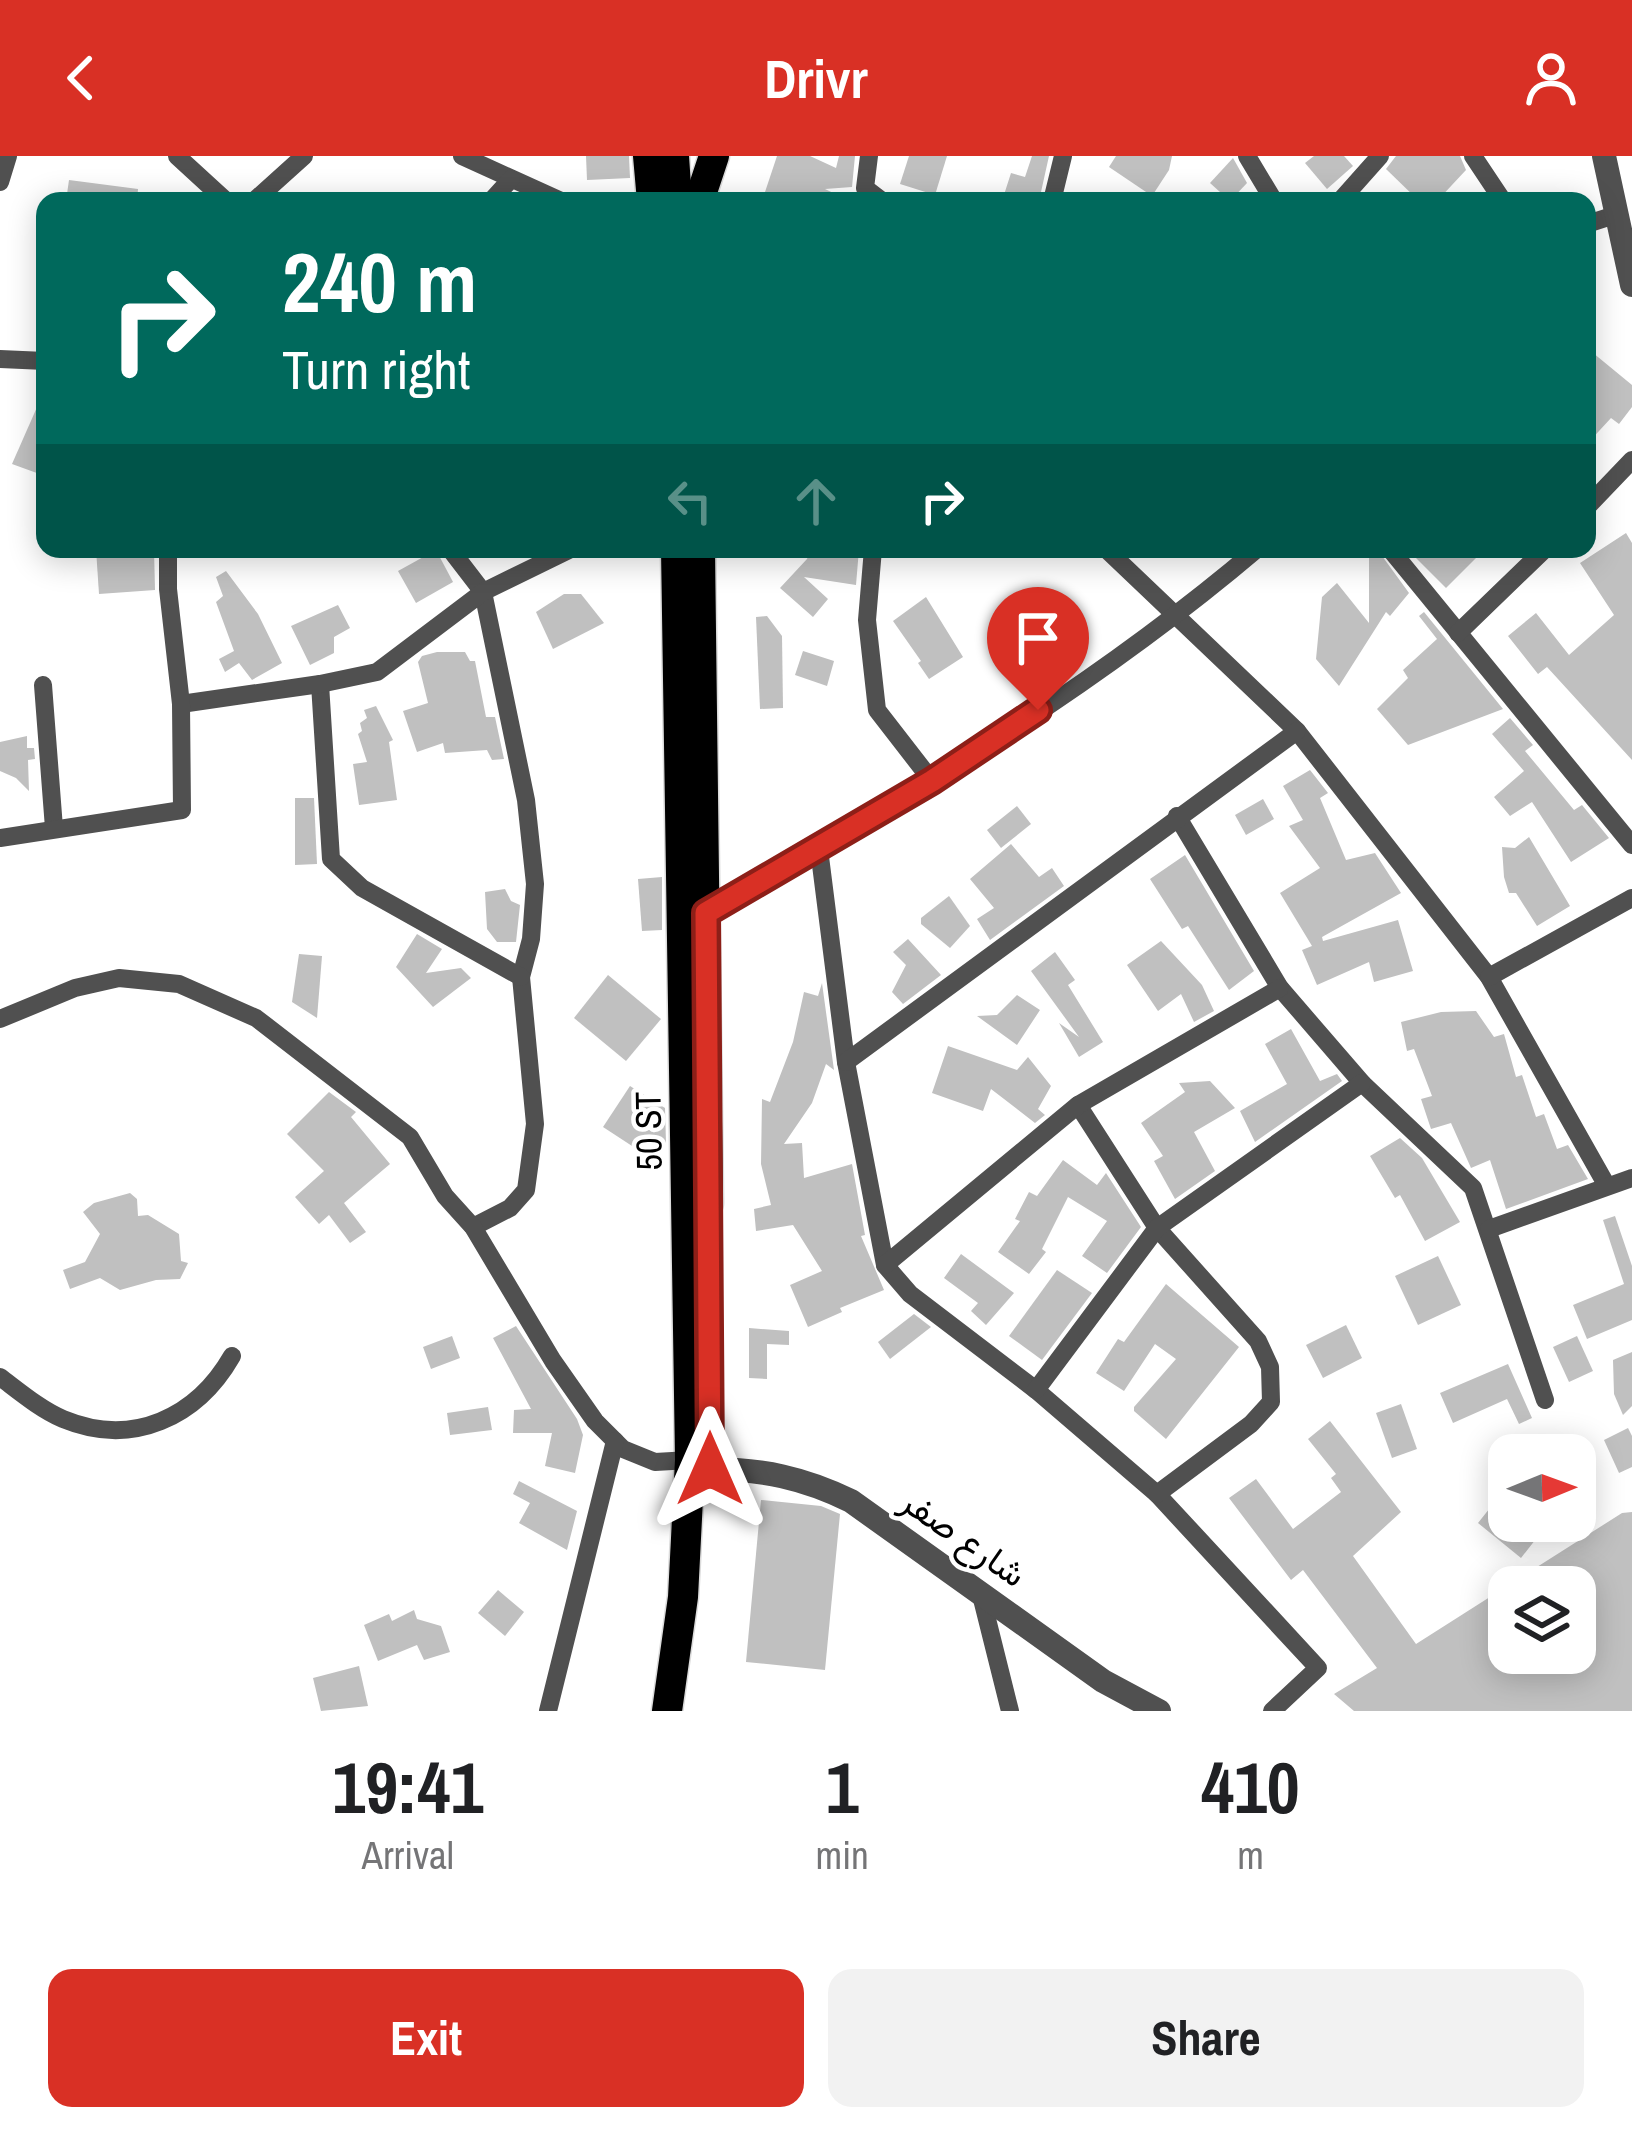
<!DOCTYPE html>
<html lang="en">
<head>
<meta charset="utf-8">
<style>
  body { margin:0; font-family:"Archivo Narrow",Vazirmatn,sans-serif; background:#f2f2f2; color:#202124; height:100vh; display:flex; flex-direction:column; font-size:45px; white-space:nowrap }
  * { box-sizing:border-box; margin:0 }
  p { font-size:39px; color:#757577 }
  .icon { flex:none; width:66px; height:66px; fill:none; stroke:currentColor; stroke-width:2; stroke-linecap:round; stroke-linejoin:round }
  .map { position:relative; height:1555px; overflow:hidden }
  .drawer { display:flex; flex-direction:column; background:#fff; flex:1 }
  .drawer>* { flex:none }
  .top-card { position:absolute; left:36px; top:36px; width:1560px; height:366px; border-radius:24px; box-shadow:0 6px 30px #0003; background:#00695c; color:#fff; overflow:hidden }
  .needle { width:78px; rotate:89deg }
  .fabs { position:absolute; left:1488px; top:1278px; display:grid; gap:24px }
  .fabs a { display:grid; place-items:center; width:108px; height:108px; border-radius:24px; background:#fff; box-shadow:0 6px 30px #0003; font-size:60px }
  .pin { position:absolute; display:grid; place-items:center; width:102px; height:102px; color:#fff; margin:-123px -51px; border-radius:50% 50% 50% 0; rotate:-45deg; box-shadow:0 0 12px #0007 }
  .pin .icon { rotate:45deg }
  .me { position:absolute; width:132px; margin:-66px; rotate:0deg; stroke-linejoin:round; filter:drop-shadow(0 0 9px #0008) }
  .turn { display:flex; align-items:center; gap:42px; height:252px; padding:0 48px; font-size:54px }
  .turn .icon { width:156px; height:156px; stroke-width:2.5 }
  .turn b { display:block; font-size:84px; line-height:102px }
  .lanes { display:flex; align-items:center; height:114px; padding:0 48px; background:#0003; justify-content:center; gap:60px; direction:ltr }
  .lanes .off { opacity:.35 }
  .eta { display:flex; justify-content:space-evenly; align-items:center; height:204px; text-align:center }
  .eta b { font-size:72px; font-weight:700; line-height:84px }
  .action { display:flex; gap:24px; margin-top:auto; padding:24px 48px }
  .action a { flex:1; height:138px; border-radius:24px; background:#d93025; color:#fff; font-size:48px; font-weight:700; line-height:138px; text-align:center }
  .action a+a { background:#f2f2f2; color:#202124 }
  header { display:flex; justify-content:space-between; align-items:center; height:156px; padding:0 48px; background:#d93025; color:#fff; font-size:54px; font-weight:700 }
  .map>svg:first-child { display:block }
  .building { fill:#c0c0c0; fill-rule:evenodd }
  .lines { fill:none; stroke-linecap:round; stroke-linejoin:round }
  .primary-casing { stroke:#dbdbdb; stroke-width:33 }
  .minor { stroke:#505050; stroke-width:18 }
  .tertiary { stroke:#505050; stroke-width:24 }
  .primary { stroke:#000; stroke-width:30 }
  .route-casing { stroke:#8d1f18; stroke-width:30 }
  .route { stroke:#d93025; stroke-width:21 }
  .labels { text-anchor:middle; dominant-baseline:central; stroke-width:9; stroke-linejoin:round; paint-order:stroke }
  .street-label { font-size:36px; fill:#000; stroke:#fff }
</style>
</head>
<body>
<header><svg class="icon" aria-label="back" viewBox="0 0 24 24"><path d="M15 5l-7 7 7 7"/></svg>Drivr<svg class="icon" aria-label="person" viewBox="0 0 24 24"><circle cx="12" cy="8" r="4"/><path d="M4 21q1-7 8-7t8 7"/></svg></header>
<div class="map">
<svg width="1632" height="1555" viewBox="0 0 1632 1555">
  <rect width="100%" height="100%" fill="#fff"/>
  <!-- building -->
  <g class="building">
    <polygon points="586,0 629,0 630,22 587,24"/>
    <polygon points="777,0 810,0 836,12 839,0 855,0 852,31 825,33 850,45 762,45"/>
    <polygon points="909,0 947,0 935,39 900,28"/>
    <polygon points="1032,0 1049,0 1039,45 1002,45 1011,17 1025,21"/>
    <polygon points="1116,0 1172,0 1169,14 1152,40 1109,11"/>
    <polygon points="1314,0 1344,0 1353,10 1327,33 1305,7"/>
    <polygon points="1396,0 1460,0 1466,14 1437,45 1419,45 1386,13"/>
    <polygon points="1233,2 1247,27 1230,45 1210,27"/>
    <polygon points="69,24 138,33 137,45 66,45"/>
    <polygon points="1587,192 1632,229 1632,251 1619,268 1611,262 1587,288"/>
    <polygon points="45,233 45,320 12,308"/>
    <polygon points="1626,377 1632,387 1632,604 1547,511 1538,518 1508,480 1536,457 1569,499 1614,459 1580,407"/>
    <polygon points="96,393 154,393 155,434 99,438"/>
    <polygon points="811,393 859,393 856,429 804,421 828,443 813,461 780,432 807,403"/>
    <polygon points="1369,393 1377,393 1409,437 1390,460 1386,456 1339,530 1316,503 1322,441 1337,427 1369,467"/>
    <polygon points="1407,393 1485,393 1446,432"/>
    <polygon points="436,394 453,426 416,447 398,415"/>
    <polygon points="226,415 258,458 282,507 252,524 239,507 225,516 219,503 234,495 216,446 223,440 216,421"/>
    <polygon points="564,438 581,438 604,467 553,493 536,456"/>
    <polygon points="926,441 963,501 929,523 918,507 921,505 893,465"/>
    <polygon points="338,449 350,472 334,481 334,497 310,509 291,470"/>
    <polygon points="1424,456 1503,553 1408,589 1377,553 1408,522 1403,514 1437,483 1419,460"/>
    <polygon points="767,460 782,480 783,552 760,553 756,461"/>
    <polygon points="1036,463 1074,507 1042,536 1003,492"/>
    <polygon points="803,495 834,505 827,530 795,519"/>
    <polygon points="437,496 465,496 470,505 475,505 486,561 495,561 504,603 492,604 487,594 445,597 443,587 417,596 403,555 428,547 418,506 422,500"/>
    <polygon points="376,550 393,584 389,586 397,644 359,649 353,608 367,606 358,578 362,575 360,567 367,562 364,554"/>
    <polygon points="1510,562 1533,589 1525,595 1574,654 1582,649 1609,682 1571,706 1532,646 1510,660 1494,641 1524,615 1492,578"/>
    <polygon points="27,580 27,592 34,592 35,603 28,604 29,635 16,622 0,615 0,586"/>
    <polygon points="1310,614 1328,637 1320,642 1346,704 1375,697 1401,737 1322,781 1323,785 1398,764 1413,815 1374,826 1369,806 1317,829 1302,794 1312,790 1280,737 1320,712 1289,670 1303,664 1283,630"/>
    <polygon points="295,642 314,642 317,708 295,709"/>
    <polygon points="1263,643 1274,663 1246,679 1235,659"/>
    <polygon points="1017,650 1031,668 1001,692 987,674"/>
    <polygon points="1529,681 1570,750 1537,770 1516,737 1509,737 1504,721 1502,691 1515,692"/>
    <polygon points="1011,688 1039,721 1052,712 1064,730 990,784 977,763 994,752 970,723"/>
    <polygon points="1185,699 1254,815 1229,834 1188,770 1182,773 1150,723"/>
    <polygon points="662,721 662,774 642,775 638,723"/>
    <polygon points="505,733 511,745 520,749 516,786 497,786 487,773 485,736"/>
    <polygon points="949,740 970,770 950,792 921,768 921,762"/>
    <polygon points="417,778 442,793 426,817 461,812 471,822 433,851 396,811"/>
    <polygon points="908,783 941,819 903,848 892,836 906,809 893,796"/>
    <polygon points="1161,785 1202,829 1214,855 1194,866 1181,838 1158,855 1127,809"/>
    <polygon points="1055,796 1075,824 1068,829 1103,886 1079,901 1059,867 1079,881 1031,815"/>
    <polygon points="299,798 322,800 317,862 292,846"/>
    <polygon points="608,819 661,863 626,905 574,862"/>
    <polygon points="822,827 834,914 826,908 812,947 784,988 802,987 804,1022 852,1008 865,1079 861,1080 884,1134 840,1152 842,1156 808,1171 790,1129 822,1115 793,1069 756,1075 754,1053 771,1049 761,1008 762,943 770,946 793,886 804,836 818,840"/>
    <polygon points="1017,839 1040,854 1017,889 977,860 997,859"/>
    <polygon points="1476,855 1494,881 1504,878 1516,921 1522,919 1536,961 1544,958 1557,993 1568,989 1588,1023 1506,1053 1490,1004 1471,1012 1451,967 1431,973 1421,943 1432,940 1414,893 1407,895 1401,866 1441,856"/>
    <polygon points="1291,873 1320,925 1337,918 1342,925 1255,986 1240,955 1287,928 1265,888"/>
    <polygon points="948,890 1017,914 1028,901 1051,930 1038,953 1045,959 1035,967 991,933 983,955 932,937"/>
    <polygon points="1210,925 1235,952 1194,976 1215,1015 1175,1043 1154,1005 1163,1000 1141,967 1185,936 1179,927"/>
    <polygon points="630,930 665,952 666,987 655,1005 603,971"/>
    <polygon points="329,936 356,956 351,961 390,1008 344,1047 366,1076 350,1087 329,1059 319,1068 295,1041 324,1015 287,978"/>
    <polygon points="1400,982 1422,1002 1460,1066 1425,1085 1400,1039 1395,1042 1370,1000"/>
    <polygon points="1063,1004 1097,1029 1106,1017 1141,1071 1107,1117 1082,1100 1107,1065 1068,1041 1042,1093 1046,1096 1029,1118 998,1096 1020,1065 1015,1063 1029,1036 1037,1040"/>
    <polygon points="130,1037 137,1043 138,1060 148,1059 179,1078 181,1105 188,1107 180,1123 156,1124 120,1134 100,1122 70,1133 63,1114 85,1106 100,1078 83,1056 94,1047"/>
    <polygon points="1615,1060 1632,1110 1632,1164 1587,1183 1573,1149 1624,1128 1603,1064"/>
    <polygon points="961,1098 1014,1137 986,1169 971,1155 978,1147 944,1122"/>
    <polygon points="1438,1100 1461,1149 1418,1169 1395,1120"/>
    <polygon points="1057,1114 1092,1137 1042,1204 1009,1180"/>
    <polygon points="1166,1128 1239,1191 1166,1283 1134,1255 1134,1251 1176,1203 1155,1188 1124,1235 1096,1217 1118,1183 1124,1186"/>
    <polygon points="914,1158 931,1171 890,1203 878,1186"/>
    <polygon points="1346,1169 1362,1202 1323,1222 1306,1189"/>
    <polygon points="516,1170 577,1263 583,1279 575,1317 545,1310 552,1277 513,1277 514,1254 531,1253 493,1182"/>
    <polygon points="749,1172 789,1175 789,1189 767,1188 767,1223 749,1222"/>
    <polygon points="452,1180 460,1202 431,1213 423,1191"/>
    <polygon points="1577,1180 1593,1215 1569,1226 1553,1191"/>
    <polygon points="1632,1196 1632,1250 1623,1259 1614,1238 1613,1204"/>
    <polygon points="1508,1208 1532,1262 1519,1268 1507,1243 1453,1267 1440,1237"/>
    <polygon points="1401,1248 1417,1293 1392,1302 1376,1257"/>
    <polygon points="488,1251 492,1274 450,1279 447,1257"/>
    <path d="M1330,1265l71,91 -48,44 63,88 206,-131 10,-1v199h-278l-20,-17 43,-26 -74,-98 -12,10 -62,-82 27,-19 37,50 48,-37 -10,-14 5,-4 -28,-35zM1509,1431h66v66h-66z"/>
    <polygon points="1628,1272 1632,1280 1632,1311 1619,1317 1604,1284"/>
    <polygon points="519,1325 577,1355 567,1394 519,1367 530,1347 513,1338"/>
    <polygon points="1509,1328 1509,1365 1550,1365 1521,1402 1478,1367"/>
    <polygon points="761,1344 821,1350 840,1358 825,1514 746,1506"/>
    <polygon points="498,1434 524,1456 505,1480 478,1457"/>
    <polygon points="414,1454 417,1463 441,1470 450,1496 424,1504 417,1489 378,1505 364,1469 389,1458 392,1465"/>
    <polygon points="359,1510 368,1550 321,1555 313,1522"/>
  </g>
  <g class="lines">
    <!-- primary casing -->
    <g class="primary-casing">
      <g id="primary">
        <polyline points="648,0 652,45"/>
        <polyline points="674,0 677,45"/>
        <polyline points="699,45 714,0"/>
        <polyline points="700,393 708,1047"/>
        <polyline points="667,1555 683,1441 690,1304 676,393"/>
      </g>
    </g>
    <!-- minor -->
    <g class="minor">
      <polyline points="177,0 226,45"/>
      <polyline points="462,0 561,45"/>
      <polyline points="869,0 865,32 882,45"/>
      <polyline points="1247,0 1274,45"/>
      <polyline points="1473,0 1503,45"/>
      <polyline points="0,26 8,0"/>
      <polyline points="254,45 304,0"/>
      <polyline points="491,45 511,23"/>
      <polyline points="1052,45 1063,0"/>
      <polyline points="1340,45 1380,0"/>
      <polyline points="1587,68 1615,59"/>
      <polyline points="0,203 45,205"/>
      <polyline points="1587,351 1632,304"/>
      <polyline points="450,393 483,436 526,644 535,728 531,783 521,821 535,968 526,1034 510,1052 473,1071"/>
      <polyline points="873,393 867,464 877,554 932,625"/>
      <polyline points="1106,393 1297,575 1489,821 1607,1030"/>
      <polyline points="1390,393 1632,689"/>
      <polyline points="1458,477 1545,393"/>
      <polyline points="320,528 331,703 362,732 521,821"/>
      <polyline points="43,529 54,672"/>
      <polyline points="181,548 320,528 377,516 483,436 571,393"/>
      <polyline points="1177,660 1280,832 1362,927 1473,1032 1545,1244"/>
      <polyline points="0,682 182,654 181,548 168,433 168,393"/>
      <polyline points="819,693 846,906 885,1109 910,1138 1036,1234 1157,1338 1318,1512 1272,1555"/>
      <path d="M707,757c190,-108 383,-222 550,-364"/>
      <polyline points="1489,821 1632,742"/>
      <polyline points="0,863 75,832 119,822 179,828 256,862 410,981 445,1040 473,1071 553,1205 595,1265 623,1293 655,1306 690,1304"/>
      <polyline points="846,906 1297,575"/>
      <polyline points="1078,949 1157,1072 1258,1185 1270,1211 1271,1246 1251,1268 1157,1338"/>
      <polyline points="1489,1073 1632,1022"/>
      <polyline points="885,1109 1078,949 1280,832"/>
      <path d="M0,1221c20,15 40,32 63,42 70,29 134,-2 169,-63"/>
      <polyline points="1036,1234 1157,1072 1362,927"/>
      <polyline points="980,1435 1010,1555"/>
      <polyline points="548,1555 615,1285"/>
    </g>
    <!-- tertiary -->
    <g class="tertiary">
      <polyline points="1604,0 1632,129"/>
      <path d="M709,1313c53,0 95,9 142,32l252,180 56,30"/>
    </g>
    <!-- primary -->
    <use href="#primary" class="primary"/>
  </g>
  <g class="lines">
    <!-- route casing -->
    <g class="route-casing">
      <polyline id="route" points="710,1313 706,757 932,625 1038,554"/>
    </g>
    <!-- route -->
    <use href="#route" class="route"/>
  </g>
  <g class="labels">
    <!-- street labels -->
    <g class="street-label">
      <text transform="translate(648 975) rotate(-91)">50 ST</text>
      <text transform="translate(964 1381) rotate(35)">شارع صفر</text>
    </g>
  </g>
</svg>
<div class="fabs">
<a><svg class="needle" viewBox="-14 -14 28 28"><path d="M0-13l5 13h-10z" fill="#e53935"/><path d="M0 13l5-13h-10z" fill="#757577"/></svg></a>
<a><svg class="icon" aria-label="layers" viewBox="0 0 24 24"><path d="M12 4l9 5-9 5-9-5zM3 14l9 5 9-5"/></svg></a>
</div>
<div class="pin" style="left:1038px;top:554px;background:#d93025"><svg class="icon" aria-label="arrive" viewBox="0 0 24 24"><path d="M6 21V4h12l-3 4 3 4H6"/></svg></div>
<svg class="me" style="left:710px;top:1313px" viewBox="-20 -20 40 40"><path d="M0-17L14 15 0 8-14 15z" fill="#d93025" stroke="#fff" stroke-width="4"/></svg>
<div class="top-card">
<div class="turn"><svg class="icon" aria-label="right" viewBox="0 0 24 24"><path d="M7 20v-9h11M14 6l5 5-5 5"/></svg><div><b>240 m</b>Turn right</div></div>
<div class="lanes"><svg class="icon off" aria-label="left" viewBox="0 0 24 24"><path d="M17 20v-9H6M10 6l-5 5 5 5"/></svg><svg class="icon off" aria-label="ahead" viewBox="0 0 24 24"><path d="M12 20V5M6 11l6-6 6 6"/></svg><svg class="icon" aria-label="right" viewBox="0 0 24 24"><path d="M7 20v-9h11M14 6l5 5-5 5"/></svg></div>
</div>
</div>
<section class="drawer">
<div class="eta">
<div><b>19:41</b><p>Arrival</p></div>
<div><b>1</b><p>min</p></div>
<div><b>410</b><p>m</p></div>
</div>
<div class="action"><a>Exit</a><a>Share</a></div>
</section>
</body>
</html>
